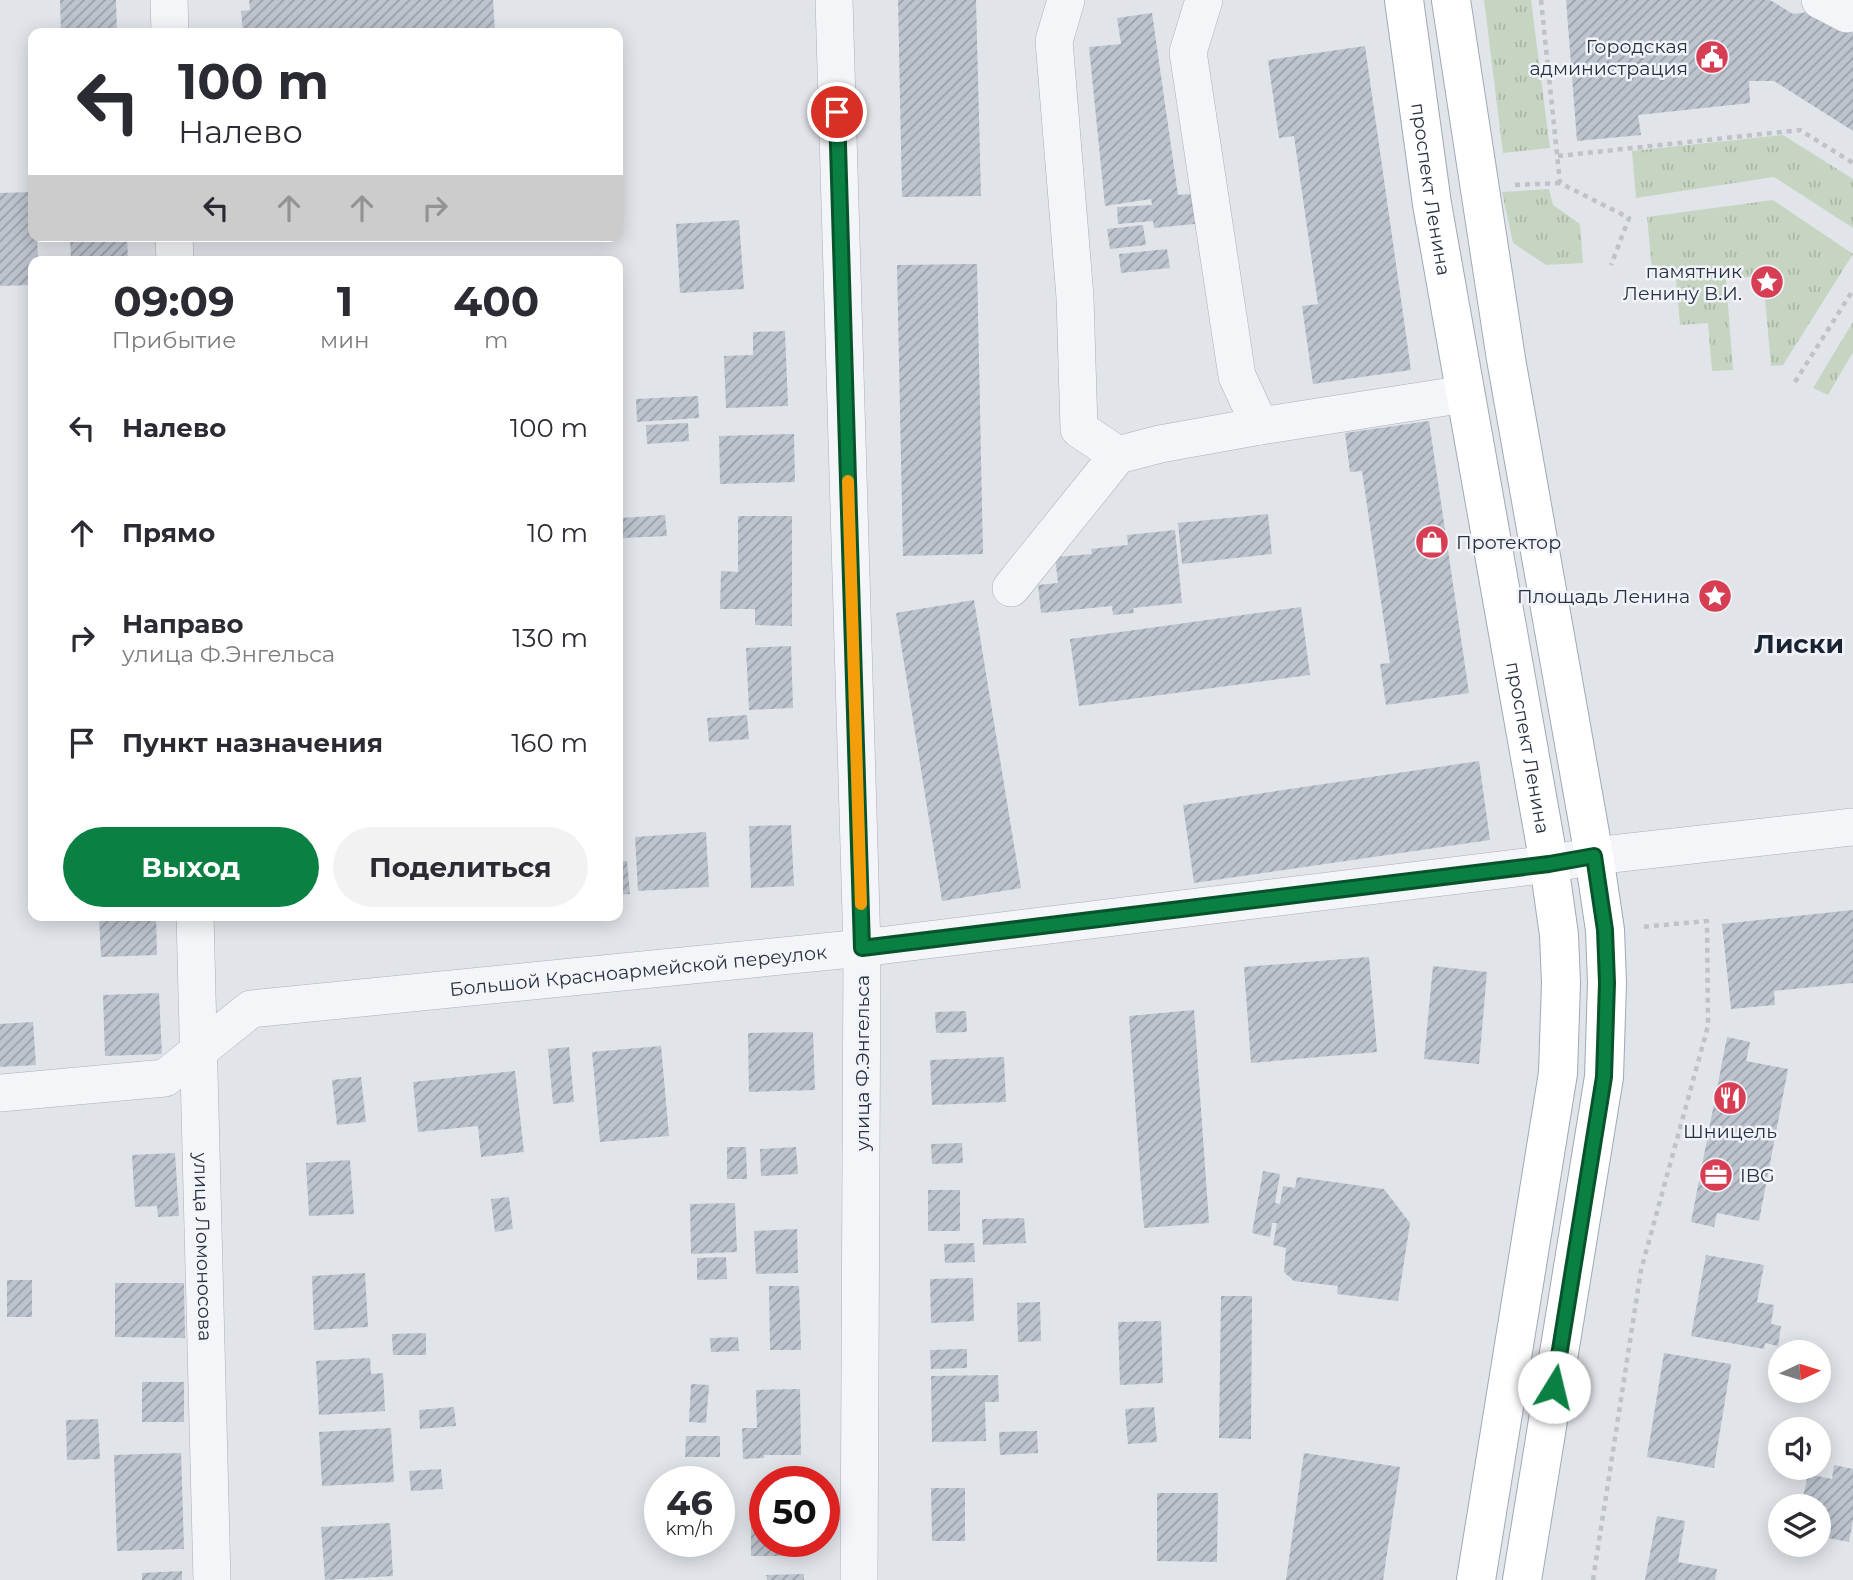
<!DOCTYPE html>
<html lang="ru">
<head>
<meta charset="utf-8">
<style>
  body { margin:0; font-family:Montserrat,sans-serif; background:#f2f2f3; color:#2b2b33; height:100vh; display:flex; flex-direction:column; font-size:26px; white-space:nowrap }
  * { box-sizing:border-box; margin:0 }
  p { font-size:23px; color:#7c7c81 }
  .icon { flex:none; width:38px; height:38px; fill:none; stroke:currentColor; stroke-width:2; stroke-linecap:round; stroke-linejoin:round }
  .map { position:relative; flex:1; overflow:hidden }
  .details { position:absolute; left:28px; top:256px; width:595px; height:665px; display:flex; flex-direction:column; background:#fff; border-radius:14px; box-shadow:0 4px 18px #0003 }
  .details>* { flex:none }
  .hud { position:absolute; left:28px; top:28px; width:595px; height:214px; border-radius:14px; box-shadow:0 4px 18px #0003; background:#fff; color:#2b2b33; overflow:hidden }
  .needle { width:46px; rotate:86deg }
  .fabs { position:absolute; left:1768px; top:1340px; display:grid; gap:14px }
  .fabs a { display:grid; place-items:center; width:63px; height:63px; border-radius:50%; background:#fff; box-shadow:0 4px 18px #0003; font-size:35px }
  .speed { position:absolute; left:644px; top:1466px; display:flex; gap:14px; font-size:35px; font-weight:700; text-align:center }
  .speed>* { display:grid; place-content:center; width:91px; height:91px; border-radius:50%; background:#fff; box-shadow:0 4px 18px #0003; line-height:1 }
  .speed small { font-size:18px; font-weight:400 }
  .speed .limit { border:10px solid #d22; background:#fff; color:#111 }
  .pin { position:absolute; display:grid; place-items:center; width:60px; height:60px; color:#fff; margin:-30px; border:4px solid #fff; border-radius:50%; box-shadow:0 2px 7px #0007 }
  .me { position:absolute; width:77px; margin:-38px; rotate:9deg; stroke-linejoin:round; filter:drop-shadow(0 0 5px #0008) }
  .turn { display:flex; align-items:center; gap:24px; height:147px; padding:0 35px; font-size:32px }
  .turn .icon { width:91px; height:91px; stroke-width:2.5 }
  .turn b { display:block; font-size:49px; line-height:60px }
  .lanes { display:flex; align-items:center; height:66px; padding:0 35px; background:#0003; justify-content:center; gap:35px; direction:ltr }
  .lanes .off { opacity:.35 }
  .eta { display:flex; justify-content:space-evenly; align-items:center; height:119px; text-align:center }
  .eta b { font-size:42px; font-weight:700; line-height:49px }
  .cta { display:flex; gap:14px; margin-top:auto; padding:14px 35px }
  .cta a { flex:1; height:80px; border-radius:42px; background:#0b8043; color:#fff; font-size:28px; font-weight:700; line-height:80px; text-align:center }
  .cta a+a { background:#f2f2f3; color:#2b2b33 }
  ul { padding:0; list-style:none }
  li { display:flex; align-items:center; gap:21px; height:105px; padding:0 35px }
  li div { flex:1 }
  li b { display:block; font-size:26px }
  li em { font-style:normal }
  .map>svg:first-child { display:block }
  .grass { fill:url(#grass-tufts) }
  .building { fill:url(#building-hatch) }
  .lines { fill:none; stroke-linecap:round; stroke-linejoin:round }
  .minor-casing { stroke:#aaafb8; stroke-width:38 }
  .major-casing { stroke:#9fa9b7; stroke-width:40 }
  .path { stroke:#bfc2c9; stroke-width:4.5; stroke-dasharray:5 5; stroke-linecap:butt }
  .minor { stroke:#f4f5f8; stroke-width:37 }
  .major { stroke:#fff; stroke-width:38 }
  .route-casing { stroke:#07532c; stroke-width:18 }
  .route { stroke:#0b8043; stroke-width:12 }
  .slow { stroke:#f59e0b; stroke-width:12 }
  .labels { text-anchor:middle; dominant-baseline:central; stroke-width:5; stroke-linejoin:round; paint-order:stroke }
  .poi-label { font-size:19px; fill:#283243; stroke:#f1f3f8; text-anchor:end }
  .street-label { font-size:19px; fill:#283243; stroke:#f1f3f8 }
  .district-label { font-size:26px; font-weight:bold; fill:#1a2334; stroke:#f1f3f8 }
</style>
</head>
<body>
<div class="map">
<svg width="1853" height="1580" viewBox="0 0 1853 1580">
  <defs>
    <pattern id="grass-tufts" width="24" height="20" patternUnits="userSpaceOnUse" patternTransform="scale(1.75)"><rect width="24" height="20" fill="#c6d5c1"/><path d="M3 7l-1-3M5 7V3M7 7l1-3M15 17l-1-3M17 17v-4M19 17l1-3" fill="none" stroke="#aab7a7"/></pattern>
    <pattern id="building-hatch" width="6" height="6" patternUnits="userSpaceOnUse" patternTransform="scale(1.75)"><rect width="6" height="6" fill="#bec4ce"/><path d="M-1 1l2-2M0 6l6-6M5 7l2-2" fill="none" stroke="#9aa0a9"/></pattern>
  </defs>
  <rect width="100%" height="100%" fill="#e1e5ea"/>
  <!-- grass -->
  <g class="grass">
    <polygon points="1484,0 1531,0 1550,148 1503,153"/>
    <polygon points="1783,135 1853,179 1853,228 1774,177 1636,198 1632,151"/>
    <polygon points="1549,189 1553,205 1580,224 1583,263 1546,265 1513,243 1502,192"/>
    <polygon points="1773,200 1853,254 1783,365 1771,366 1763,276 1726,279 1733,370 1712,371 1708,323 1680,325 1676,279 1653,280 1647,217"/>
    <polygon points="1853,322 1853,352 1828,395 1813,388"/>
  </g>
  <!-- building -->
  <g class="building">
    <polygon points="60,0 116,0 117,33 61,33"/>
    <polygon points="249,0 493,0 495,33 243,33 241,11 250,10"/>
    <polygon points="898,0 976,0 981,196 902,197"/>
    <polygon points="1566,0 1770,0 1793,14 1817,11 1853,33 1853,131 1774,81 1749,81 1750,103 1638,115 1641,135 1577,141"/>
    <polygon points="1152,13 1178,195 1192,194 1195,224 1154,228 1153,221 1118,224 1117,207 1152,205 1151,199 1105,206 1089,47 1121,44 1117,18"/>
    <polygon points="1365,46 1411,370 1313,384 1302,306 1318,304 1294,136 1279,138 1268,60"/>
    <polygon points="33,192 33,236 37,236 38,261 33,261 33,285 0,286 0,193"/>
    <polygon points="739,220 744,289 680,293 676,224"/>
    <polygon points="1143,225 1146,245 1110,249 1107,229"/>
    <polygon points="70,236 127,236 128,261 71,261"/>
    <polygon points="1167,249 1170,268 1121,273 1119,254"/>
    <polygon points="977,264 983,554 903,556 897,265"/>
    <polygon points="785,331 788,406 726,408 724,356 753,355 753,332"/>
    <polygon points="698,396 699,418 637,422 636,399"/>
    <polygon points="1429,421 1469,693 1386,705 1380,664 1390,663 1362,471 1350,472 1345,433"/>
    <polygon points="688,423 689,441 647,444 646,425"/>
    <polygon points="794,434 795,482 720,484 719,436"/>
    <polygon points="1268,514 1272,554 1182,564 1178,523"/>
    <polygon points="665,515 667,536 623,538 622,518"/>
    <polygon points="738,516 792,516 792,626 755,625 755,609 720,609 721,571 738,572"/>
    <polygon points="1175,530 1182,603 1133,608 1134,613 1113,615 1112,606 1041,613 1038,585 1058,583 1055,557 1092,554 1091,549 1128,545 1127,535"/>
    <polygon points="974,600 1021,888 942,901 896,613"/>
    <polygon points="1301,607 1310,675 1079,706 1070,639"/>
    <polygon points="791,646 793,708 749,710 746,648"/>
    <polygon points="747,715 749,739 709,742 707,718"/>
    <polygon points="1479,761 1490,840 1194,883 1183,805"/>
    <polygon points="791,825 794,886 751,888 749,826"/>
    <polygon points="706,832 709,887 638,891 635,837"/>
    <polygon points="618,861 627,861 630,894 618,895"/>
    <polygon points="1853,910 1853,983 1774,991 1775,1005 1731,1009 1722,924"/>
    <polygon points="99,915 156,915 157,955 101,957"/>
    <polygon points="1369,957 1377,1052 1251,1063 1244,967"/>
    <polygon points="1433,966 1487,972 1479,1064 1424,1059"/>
    <polygon points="159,993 162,1054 105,1056 103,995"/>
    <polygon points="1194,1010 1209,1223 1144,1228 1129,1016"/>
    <polygon points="966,1011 967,1032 936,1033 935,1012"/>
    <polygon points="33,1022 36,1065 0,1067 0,1024"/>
    <polygon points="813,1032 815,1090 749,1092 748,1033"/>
    <polygon points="1727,1037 1750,1042 1746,1061 1788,1069 1759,1221 1717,1213 1714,1227 1691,1222"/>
    <polygon points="661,1046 669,1136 600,1142 592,1052"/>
    <polygon points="569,1047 574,1102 553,1104 548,1049"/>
    <polygon points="1004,1057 1006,1102 932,1105 930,1060"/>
    <polygon points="515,1071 524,1152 481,1157 478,1126 418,1132 413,1082"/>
    <polygon points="361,1077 366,1122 337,1125 332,1080"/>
    <polygon points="962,1143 963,1163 932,1164 931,1144"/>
    <polygon points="727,1147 746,1147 747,1179 727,1179"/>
    <polygon points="796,1147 798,1174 761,1176 760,1149"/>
    <polygon points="175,1153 179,1216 158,1217 157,1206 135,1207 132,1155"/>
    <polygon points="350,1160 354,1214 309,1216 306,1163"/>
    <polygon points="1263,1171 1280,1174 1275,1203 1280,1204 1283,1186 1295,1188 1297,1177 1384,1189 1410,1223 1398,1301 1337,1294 1338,1286 1294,1281 1284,1272 1286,1248 1273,1245 1277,1223 1272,1223 1270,1237 1252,1233"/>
    <rect x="928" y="1190" width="32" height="41"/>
    <polygon points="509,1197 513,1229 495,1232 491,1199"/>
    <polygon points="735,1203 737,1252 691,1254 690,1204"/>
    <polygon points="1024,1218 1026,1243 983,1245 982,1219"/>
    <polygon points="797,1229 798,1273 756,1274 754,1231"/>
    <polygon points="974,1243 975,1262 945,1263 944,1244"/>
    <polygon points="1706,1255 1764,1265 1757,1302 1774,1305 1771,1324 1781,1326 1778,1346 1765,1343 1764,1349 1691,1336"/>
    <polygon points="726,1257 727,1279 697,1280 697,1258"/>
    <polygon points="365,1273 368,1327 314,1330 312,1276"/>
    <polygon points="973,1278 974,1321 931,1323 930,1279"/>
    <rect x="7" y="1280" width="25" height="37"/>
    <polygon points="115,1283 184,1283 185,1338 115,1337"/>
    <polygon points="769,1286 799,1286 801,1350 770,1350"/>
    <polygon points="1221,1296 1252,1296 1251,1439 1219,1438"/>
    <polygon points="1040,1302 1041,1341 1018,1342 1017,1303"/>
    <polygon points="1161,1321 1163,1383 1120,1385 1118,1322"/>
    <polygon points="426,1333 426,1355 393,1355 392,1334"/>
    <polygon points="738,1337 739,1351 711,1352 710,1338"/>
    <polygon points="967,1349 967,1368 931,1369 930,1350"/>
    <polygon points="1664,1353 1731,1364 1714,1468 1647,1457"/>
    <polygon points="370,1358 371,1374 383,1373 385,1411 319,1415 316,1361"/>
    <polygon points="998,1375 999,1402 985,1402 986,1441 932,1442 931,1376"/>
    <rect x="142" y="1382" width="42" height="40"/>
    <polygon points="691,1384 709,1385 706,1423 689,1422"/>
    <polygon points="800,1389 801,1455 764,1455 764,1458 743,1459 742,1428 757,1428 756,1390"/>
    <polygon points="454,1407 456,1426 420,1429 419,1410"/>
    <polygon points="1154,1407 1157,1442 1128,1444 1125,1409"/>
    <polygon points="98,1419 100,1459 67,1460 66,1420"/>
    <polygon points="391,1428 394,1482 322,1486 319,1432"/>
    <polygon points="1037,1431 1038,1453 1000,1455 999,1432"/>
    <polygon points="686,1436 720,1436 720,1457 685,1457"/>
    <polygon points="181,1453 184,1549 117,1551 114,1455"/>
    <polygon points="1304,1453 1400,1467 1383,1580 1286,1580"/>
    <polygon points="1834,1465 1853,1469 1853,1520 1849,1542 1818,1536 1818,1507 1801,1507 1808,1474 1832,1479"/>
    <polygon points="441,1469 443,1489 411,1491 409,1471"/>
    <polygon points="931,1488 965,1488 965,1541 932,1541"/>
    <polygon points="1157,1493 1218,1493 1217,1562 1157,1561"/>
    <polygon points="1657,1516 1685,1521 1678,1562 1717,1569 1715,1580 1645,1580"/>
    <polygon points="390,1523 393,1576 325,1580 321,1527"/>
    <polygon points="751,1523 765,1523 765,1542 805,1542 805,1556 751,1556"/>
    <polygon points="182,1571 182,1580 142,1580 142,1573"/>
    <polygon points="804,1574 804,1580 767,1580 766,1575"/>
  </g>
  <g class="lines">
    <!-- minor casing -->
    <g class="minor-casing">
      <g id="minor">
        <polyline points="169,0 170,33"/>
        <polyline points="834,0 862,948 859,1580"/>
        <polyline points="1066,0 1054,41 1075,297 1079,429 1118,455"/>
        <polyline points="1204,0 1188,52 1237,376 1260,426"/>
        <polyline points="1820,0 1847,14 1853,4"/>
        <polyline points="174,236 175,261"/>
        <polyline points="1011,588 1118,455 1160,444 1260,426 1465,394"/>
        <path id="s1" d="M195,915l17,665"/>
        <path id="s2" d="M0,1093l165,-15 86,-69 611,-61 687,-84 45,-8 259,-29"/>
      </g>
    </g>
    <!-- major casing -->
    <g class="major-casing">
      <g id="major">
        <path id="s3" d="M1404,0l28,204 117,660 10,71 2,48 -3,90 -82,507"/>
        <polyline points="1451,0 1506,359 1594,856 1605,930 1607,983 1604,1077 1522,1580"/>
      </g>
    </g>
    <!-- path -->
    <g class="path">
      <polyline points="1541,0 1560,183 1629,218 1611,265"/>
      <polyline points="1558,156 1800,130 1853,163"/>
      <polyline points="1515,185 1560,183"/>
      <polyline points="1795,382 1853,290"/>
      <polyline points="1593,1580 1641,1270 1708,1026 1707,921 1641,927"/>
    </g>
    <!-- minor -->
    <use href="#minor" class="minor"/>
    <!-- major -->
    <use href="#major" class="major"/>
  </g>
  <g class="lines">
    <!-- route casing -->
    <g class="route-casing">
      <polyline id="route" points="837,112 862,948 1549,864 1594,856 1605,930 1607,983 1604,1077 1554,1387"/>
    </g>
    <!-- route -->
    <use href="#route" class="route"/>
    <!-- slow -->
    <polyline class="slow" points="848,481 861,904"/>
  </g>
  <!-- icons -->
  <defs>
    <g id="civic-disc" transform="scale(1.75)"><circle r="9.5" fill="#d73e54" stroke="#f1f3f8"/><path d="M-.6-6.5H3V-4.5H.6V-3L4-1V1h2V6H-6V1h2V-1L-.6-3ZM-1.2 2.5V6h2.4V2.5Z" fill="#fff"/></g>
    <g id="sight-disc" transform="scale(1.75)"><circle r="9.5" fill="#d73e54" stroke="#f1f3f8"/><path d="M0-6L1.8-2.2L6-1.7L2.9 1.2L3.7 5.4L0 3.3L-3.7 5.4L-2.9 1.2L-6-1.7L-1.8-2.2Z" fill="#fff"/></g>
    <g id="shop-disc" transform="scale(1.75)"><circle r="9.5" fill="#d73e54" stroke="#f1f3f8"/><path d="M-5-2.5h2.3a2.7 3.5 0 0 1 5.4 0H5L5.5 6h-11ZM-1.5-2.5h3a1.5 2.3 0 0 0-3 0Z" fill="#fff"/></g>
    <g id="restaurant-disc" transform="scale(1.75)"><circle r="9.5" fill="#d73e54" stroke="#f1f3f8"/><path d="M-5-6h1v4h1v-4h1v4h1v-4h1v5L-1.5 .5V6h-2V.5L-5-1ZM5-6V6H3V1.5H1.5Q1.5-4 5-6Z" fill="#fff"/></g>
    <g id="office-disc" transform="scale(1.75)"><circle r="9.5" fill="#d73e54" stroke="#f1f3f8"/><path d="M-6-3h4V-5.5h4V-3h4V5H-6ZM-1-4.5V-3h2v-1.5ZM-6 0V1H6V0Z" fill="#fff"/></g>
  </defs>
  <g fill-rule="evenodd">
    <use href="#civic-disc" x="1712" y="57"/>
    <use href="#sight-disc" x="1767" y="282"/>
    <use href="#shop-disc" x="1432" y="542"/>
    <use href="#sight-disc" x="1715" y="596"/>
    <use href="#restaurant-disc" x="1730" y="1098"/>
    <use href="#office-disc" x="1716" y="1175"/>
  </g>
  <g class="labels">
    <!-- poi labels -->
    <g class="poi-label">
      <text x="1688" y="46">Городская<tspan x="1688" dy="22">администрация</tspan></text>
      <text x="1742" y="271">памятник<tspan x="1742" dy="22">Ленину В.И.</tspan></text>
      <text x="1456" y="542" text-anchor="start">Протектор</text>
      <text x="1690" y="596">Площадь Ленина</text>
      <text x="1730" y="1131" text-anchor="middle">Шницель</text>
      <text x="1740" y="1175" text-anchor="start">IBG</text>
    </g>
    <!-- street labels -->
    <g class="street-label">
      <text stroke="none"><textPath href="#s3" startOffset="191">проспект Ленина</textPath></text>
      <text stroke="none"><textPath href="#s3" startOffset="758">проспект Ленина</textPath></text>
      <text stroke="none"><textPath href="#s2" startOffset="665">Большой Красноармейской переулок</textPath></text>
      <text transform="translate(862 1063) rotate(-90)">улица Ф.Энгельса</text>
      <text stroke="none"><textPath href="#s1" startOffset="332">улица Ломоносова</textPath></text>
    </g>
    <!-- district labels -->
    <g class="district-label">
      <text x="1799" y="644">Лиски</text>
    </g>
  </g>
</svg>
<div class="fabs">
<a><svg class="needle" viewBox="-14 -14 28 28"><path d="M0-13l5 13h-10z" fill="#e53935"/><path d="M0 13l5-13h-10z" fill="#7c7c81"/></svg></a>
<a><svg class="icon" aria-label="sound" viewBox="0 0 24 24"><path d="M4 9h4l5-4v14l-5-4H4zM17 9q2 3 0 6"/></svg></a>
<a><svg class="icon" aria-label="layers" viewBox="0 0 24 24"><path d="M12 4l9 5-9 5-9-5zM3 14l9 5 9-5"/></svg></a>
</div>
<div class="speed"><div>46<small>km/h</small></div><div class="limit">50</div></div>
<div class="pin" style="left:837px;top:112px;background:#d93025"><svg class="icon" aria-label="arrive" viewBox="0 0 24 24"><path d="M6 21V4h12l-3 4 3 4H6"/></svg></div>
<svg class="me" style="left:1554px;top:1387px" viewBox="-20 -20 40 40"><circle r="19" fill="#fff"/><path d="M0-13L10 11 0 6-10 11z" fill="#0b8043"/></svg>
<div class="hud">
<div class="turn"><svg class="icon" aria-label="left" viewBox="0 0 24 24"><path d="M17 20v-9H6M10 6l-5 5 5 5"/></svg><div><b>100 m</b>Налево</div></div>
<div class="lanes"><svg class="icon" aria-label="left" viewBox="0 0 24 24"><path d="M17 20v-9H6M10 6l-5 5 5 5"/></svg><svg class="icon off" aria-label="ahead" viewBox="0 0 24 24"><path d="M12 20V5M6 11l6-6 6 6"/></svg><svg class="icon off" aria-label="ahead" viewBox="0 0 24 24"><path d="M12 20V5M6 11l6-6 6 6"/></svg><svg class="icon off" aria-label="right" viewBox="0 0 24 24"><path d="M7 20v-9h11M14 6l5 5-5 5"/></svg></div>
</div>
<section class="details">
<div class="eta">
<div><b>09:09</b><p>Прибытие</p></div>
<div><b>1</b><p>мин</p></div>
<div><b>400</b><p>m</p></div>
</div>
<ul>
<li><svg class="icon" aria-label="left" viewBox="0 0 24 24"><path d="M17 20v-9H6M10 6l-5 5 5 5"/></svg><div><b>Налево</b></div><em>100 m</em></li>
<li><svg class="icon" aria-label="ahead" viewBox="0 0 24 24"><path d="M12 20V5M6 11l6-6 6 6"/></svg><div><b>Прямо</b></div><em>10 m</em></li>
<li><svg class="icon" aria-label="right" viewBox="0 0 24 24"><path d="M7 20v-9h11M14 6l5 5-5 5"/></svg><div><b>Направо</b><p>улица Ф.Энгельса</p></div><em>130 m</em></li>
<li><svg class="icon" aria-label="arrive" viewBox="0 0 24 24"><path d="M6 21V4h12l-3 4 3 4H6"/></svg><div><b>Пункт назначения</b></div><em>160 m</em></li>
</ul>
<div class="cta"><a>Выход</a><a>Поделиться</a></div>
</section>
</div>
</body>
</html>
